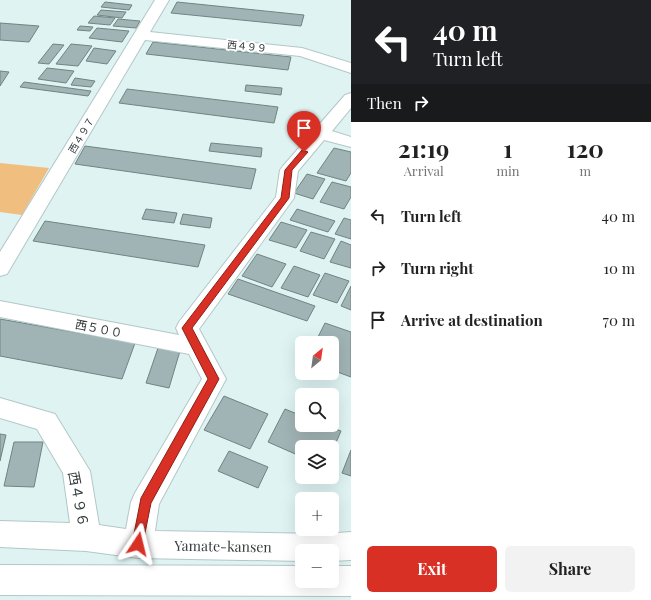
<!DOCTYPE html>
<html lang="en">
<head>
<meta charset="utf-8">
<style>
  body { margin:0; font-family:"Playfair Display","Noto Sans JP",serif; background:#f2f2f2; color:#222; height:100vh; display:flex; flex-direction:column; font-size:15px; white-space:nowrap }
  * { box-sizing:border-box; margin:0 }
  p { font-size:13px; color:#767676 }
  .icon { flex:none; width:22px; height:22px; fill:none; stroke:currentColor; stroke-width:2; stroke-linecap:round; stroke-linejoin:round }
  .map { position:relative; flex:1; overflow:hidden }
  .drawer { display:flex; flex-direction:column; background:#fff; width:300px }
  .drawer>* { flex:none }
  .banner { background:#202124; color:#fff; overflow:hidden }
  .needle { width:26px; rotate:29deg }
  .tools { position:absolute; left:295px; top:336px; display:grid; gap:8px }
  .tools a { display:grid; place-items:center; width:44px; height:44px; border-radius:6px; background:#fff; box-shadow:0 4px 16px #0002; font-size:20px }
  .pin { position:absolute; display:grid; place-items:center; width:34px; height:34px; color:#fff; margin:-41px -17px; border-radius:50% 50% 50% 0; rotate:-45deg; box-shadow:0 0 4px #0007 }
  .pin .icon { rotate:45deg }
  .me { position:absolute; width:44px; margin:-22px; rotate:10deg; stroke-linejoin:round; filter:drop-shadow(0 0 3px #0008) }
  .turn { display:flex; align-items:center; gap:14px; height:84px; padding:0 16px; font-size:18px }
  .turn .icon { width:52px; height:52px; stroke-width:2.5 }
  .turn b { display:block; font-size:28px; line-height:34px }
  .then { display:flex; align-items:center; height:38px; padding:0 16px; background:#0003; gap:8px; font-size:15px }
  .eta { display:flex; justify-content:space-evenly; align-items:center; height:68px; text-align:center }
  .eta b { font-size:24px; font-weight:700; line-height:28px }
  .action { display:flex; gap:8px; margin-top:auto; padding:8px 16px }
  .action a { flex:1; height:46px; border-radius:6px; background:#d93025; color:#fff; font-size:16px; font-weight:700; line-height:46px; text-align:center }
  .action a+a { background:#f2f2f2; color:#222 }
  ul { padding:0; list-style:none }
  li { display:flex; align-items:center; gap:12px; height:52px; padding:0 16px }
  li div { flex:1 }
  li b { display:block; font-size:15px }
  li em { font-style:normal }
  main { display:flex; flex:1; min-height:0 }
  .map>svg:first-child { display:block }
  .green { fill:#f0be7f }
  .building { fill:#a1b4b5; stroke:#718383 }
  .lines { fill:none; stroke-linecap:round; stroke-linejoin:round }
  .minor-casing { stroke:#b3c7c7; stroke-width:2 }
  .minor { fill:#fff; fill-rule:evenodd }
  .route { fill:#d93025; stroke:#8d1f18 }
  .labels { text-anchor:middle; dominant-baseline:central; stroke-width:4; stroke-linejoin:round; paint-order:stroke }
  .far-street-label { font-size:10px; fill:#343c3c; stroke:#fff }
  .street-label { font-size:12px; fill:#343c3c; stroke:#fff }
  .near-street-label { font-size:14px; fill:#343c3c; stroke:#fff }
</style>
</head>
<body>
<main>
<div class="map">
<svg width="351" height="600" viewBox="0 0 351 600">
  <rect width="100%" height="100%" fill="#dff3f3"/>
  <!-- green -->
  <polygon class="green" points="0,163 49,168 22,215 0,212"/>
  <!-- building -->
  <g class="building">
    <polygon points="105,2 132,5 129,10 101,7"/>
    <polygon points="177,2 304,15 301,26 171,13"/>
    <polygon points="101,10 126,12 122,18 97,15"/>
    <polygon points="94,16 115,18 110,25 88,23"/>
    <polygon points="118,19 140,21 136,28 113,26"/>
    <polygon points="0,23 39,26 29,42 0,40"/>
    <polygon points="80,26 93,27 90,31 77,30"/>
    <polygon points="97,28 129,31 122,42 89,38"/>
    <polygon points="153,42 291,57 288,70 146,54"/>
    <polygon points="53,44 64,45 49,64 38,63"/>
    <polygon points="71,44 92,46 78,66 56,64"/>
    <polygon points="94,48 116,51 107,64 86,61"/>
    <polygon points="47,68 74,71 66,83 38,79"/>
    <polygon points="0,71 9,72 0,86"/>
    <polygon points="75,78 95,81 91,87 71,85"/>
    <polygon points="24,82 91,91 88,96 20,87"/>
    <polygon points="246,85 282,88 281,95 245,91"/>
    <polygon points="127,89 278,107 274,123 119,103"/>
    <polygon points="211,143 262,148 261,157 209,151"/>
    <polygon points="85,146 256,169 251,189 75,164"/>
    <polygon points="334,148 351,152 351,173 346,181 317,173"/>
    <polygon points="307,174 325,179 313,199 294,193"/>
    <polygon points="332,182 351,187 351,197 344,209 320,202"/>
    <polygon points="146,209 177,213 174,223 142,219"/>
    <polygon points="297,209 335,221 328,232 290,220"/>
    <polygon points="183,214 212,218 210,228 180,224"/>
    <polygon points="344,218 351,220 351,239 335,234"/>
    <polygon points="45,221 205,245 198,267 33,241"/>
    <polygon points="281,222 307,230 296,248 269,240"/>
    <polygon points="311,232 335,239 324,259 300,251"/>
    <polygon points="341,241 351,245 351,268 330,262"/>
    <polygon points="257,254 286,264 272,287 242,276"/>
    <polygon points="294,266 320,275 308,297 281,288"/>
    <polygon points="325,273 349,281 337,303 313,295"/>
    <polygon points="238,279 315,306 307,321 228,294"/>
    <polygon points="351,286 351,310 341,306"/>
    <polygon points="0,319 135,343 122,379 0,356"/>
    <polygon points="325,323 351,332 351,377 332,370 332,343 315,343"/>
    <polygon points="158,348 180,351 169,388 146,383"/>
    <polygon points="224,396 268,414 250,449 204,430"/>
    <polygon points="285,409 302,416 302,425 324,425 341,431 332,452 332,447 302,447 302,457 268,442"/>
    <polygon points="0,434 6,435 0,461"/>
    <polygon points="14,442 43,442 34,487 4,486"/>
    <polygon points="351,450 351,476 342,473"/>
    <polygon points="229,451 268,467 258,488 218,471"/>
  </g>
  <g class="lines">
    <!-- minor casing -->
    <g class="minor-casing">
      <g id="minor">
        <polygon points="155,0 169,0 150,32 302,48 351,63 351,73 300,56 145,40 7,274 0,276 0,252"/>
        <polygon points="351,93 351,108 332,131 351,137 351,147 324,140 298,171 294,198 199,329 226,379 159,504 155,531 322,534 351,532 351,560 332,561 332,551 302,551 302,561 138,558 86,551 0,547 0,521 70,523 63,473 37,429 0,418 0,398 55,414 90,471 99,525 126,529 131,502 135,493 202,379 189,354 0,317 0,301 179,335 176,328 179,322 276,197 280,170 283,166 345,95"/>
        <polygon points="0,565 302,566 302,581 332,581 332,566 351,566 351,596 0,595"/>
      </g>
    </g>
    <!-- minor -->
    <use href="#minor" class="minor"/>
  </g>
  <!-- route -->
  <polygon class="route" points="302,150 308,152 292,170 289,198 192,328 219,379 151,503 142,548 138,549 133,548 132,544 141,498 208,379 182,328 281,198 285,170"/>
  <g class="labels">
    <!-- far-street labels -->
    <g class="far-street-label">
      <text transform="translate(247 46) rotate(6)">西４９９</text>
      <text transform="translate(81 135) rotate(-59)">西４９７</text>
    </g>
    <!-- street labels -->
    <g class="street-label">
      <text transform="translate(99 328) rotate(11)">西５００</text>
    </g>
    <!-- near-street labels -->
    <g class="near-street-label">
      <text transform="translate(79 499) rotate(79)">西４９６</text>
      <text transform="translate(223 546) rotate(1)">Yamate-kansen</text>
    </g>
  </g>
</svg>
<div class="tools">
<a><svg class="needle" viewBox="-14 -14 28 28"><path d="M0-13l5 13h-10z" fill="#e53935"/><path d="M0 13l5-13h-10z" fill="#767676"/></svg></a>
<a><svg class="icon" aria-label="search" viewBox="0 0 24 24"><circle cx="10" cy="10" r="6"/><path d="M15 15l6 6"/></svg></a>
<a><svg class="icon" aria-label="layers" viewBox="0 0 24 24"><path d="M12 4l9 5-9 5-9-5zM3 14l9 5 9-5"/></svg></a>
<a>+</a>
<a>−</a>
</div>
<div class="pin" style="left:304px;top:152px;background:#d93025"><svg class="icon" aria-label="arrive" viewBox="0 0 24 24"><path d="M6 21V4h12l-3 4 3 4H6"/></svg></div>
<svg class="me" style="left:138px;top:544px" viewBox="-20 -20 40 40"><path d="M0-17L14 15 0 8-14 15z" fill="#d93025" stroke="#fff" stroke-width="4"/></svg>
</div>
<section class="drawer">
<div class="banner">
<div class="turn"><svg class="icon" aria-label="left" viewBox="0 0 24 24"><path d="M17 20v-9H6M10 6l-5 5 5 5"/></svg><div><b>40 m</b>Turn left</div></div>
<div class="then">Then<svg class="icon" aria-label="right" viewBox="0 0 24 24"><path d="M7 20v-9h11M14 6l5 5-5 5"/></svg></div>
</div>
<div class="eta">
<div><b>21:19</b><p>Arrival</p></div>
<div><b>1</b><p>min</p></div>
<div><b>120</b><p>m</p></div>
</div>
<ul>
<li><svg class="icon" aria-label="left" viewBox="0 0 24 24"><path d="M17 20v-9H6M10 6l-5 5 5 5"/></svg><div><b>Turn left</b></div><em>40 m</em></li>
<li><svg class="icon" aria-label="right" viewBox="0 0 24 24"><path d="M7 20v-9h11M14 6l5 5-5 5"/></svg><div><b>Turn right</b></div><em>10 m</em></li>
<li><svg class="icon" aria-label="arrive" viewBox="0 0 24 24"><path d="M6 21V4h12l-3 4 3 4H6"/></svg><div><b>Arrive at destination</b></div><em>70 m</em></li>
</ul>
<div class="action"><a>Exit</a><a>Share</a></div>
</section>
</main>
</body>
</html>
